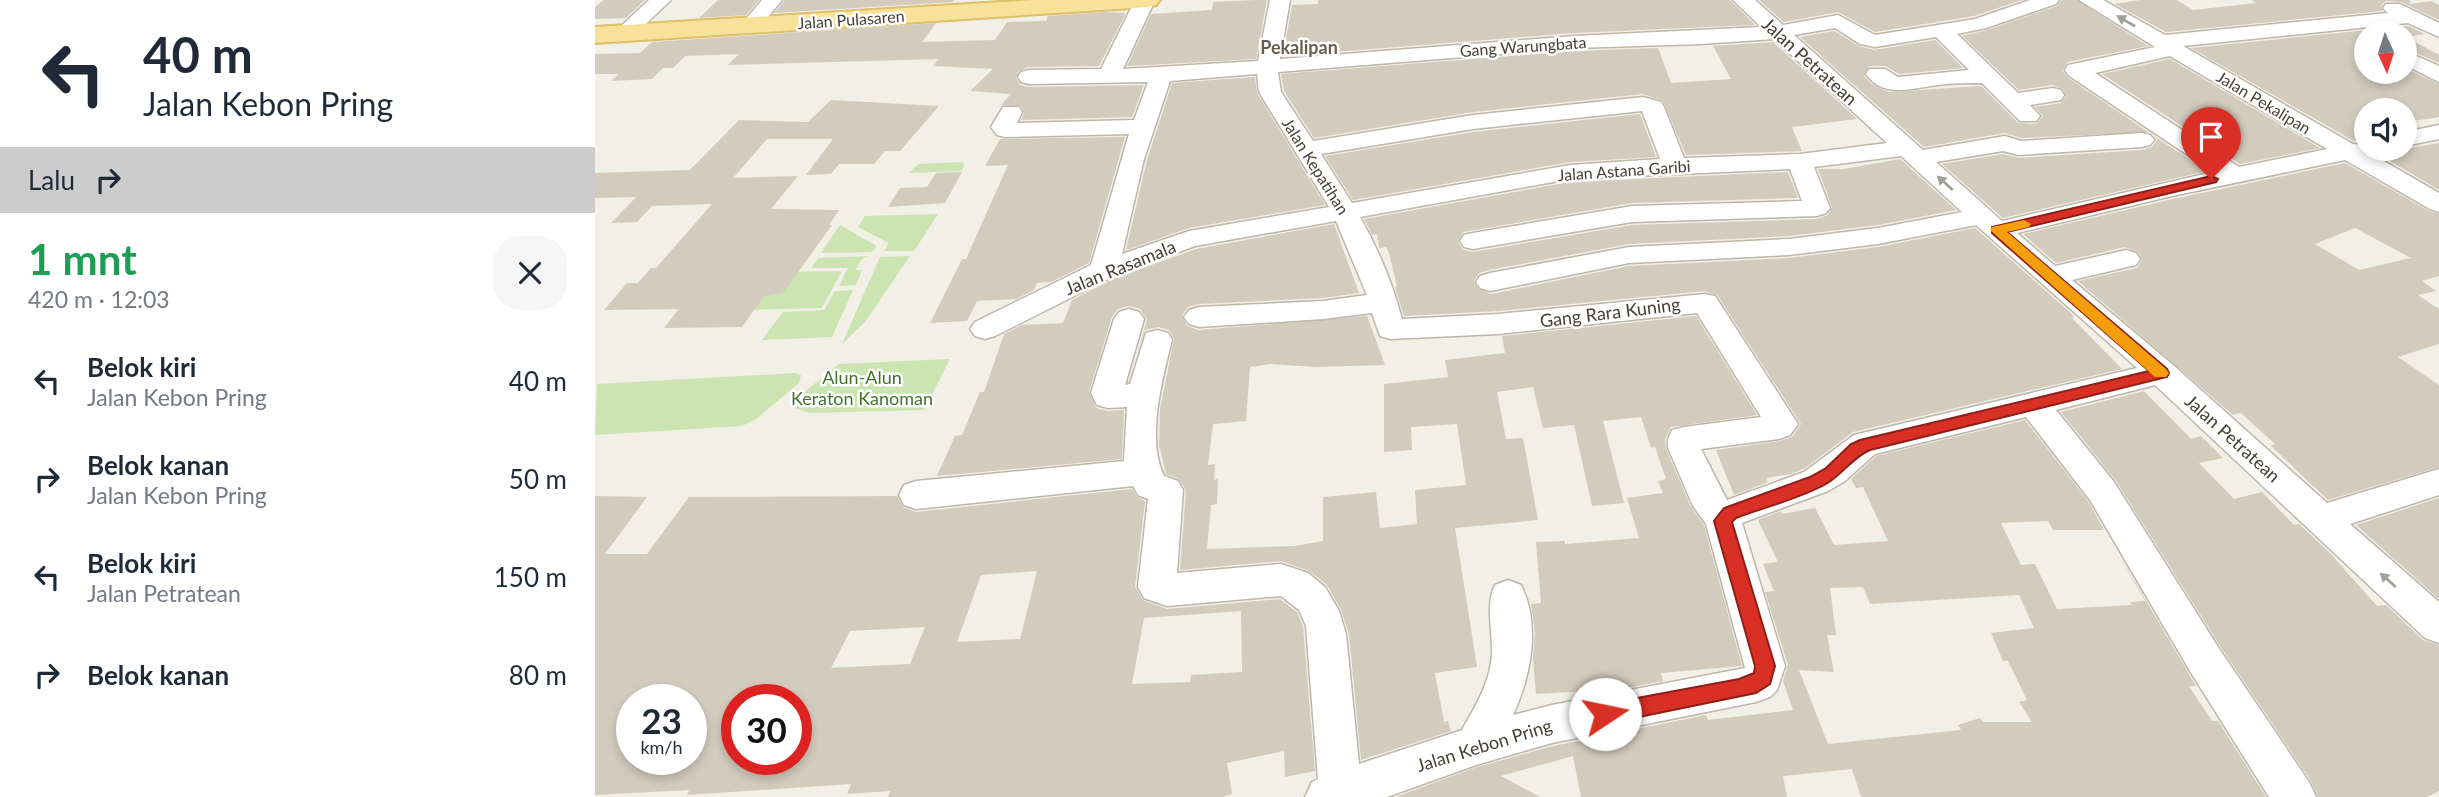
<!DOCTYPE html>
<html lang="id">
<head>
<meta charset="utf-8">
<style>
  body { margin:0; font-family:Lato,sans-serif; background:#f6f6f7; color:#1f2937; height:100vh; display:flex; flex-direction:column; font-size:26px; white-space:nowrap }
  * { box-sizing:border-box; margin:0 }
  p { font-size:23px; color:#747a83 }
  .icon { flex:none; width:38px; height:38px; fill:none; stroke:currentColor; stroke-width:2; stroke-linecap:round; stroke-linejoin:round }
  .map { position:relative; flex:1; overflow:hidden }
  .sheet { display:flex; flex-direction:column; background:#fff; width:595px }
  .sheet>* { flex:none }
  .top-card { background:#fff; color:#1f2937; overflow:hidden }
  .needle { width:46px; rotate:177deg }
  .controls { position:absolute; left:1759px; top:21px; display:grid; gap:14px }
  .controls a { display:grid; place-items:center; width:63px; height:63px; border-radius:50%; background:#fff; box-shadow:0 4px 10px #0003; font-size:35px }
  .speed { position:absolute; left:21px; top:684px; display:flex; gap:14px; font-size:35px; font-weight:700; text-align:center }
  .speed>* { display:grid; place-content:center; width:91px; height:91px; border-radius:50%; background:#fff; box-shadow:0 4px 10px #0003; line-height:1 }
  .speed small { font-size:18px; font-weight:400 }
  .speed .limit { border:10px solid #d22; background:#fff; color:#111 }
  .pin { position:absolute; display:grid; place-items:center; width:60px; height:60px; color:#fff; margin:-72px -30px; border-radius:50% 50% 50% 0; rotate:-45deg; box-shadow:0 0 7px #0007 }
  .pin .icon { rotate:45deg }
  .me { position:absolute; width:77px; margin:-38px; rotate:79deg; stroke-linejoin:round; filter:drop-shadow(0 0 5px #0008) }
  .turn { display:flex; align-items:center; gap:24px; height:147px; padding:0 28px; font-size:32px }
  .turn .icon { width:91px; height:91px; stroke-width:2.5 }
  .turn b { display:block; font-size:49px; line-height:60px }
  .then { display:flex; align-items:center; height:66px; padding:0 28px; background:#0003; gap:14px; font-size:26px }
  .round { display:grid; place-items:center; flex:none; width:74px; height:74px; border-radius:28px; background:#f6f6f7 }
  .headline { display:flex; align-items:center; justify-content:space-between; height:119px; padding:0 28px }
  h1 { font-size:42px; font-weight:700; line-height:52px; color:#1e9e55 }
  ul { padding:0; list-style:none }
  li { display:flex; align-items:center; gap:21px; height:98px; padding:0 28px }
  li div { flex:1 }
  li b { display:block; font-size:26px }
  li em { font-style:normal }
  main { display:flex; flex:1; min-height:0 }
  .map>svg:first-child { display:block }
  .green { fill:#cbe4b1 }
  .building { fill:#d3cbbd; fill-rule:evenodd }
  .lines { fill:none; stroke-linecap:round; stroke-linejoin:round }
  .minor-casing { stroke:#bdb7aa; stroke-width:3 }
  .major-casing { stroke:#ddc06a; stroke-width:4 }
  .minor { fill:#fff; fill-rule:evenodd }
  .major { fill:#f8e299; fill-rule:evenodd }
  .oneway { fill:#a2a09a }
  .route { fill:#d93025; stroke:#8d1f18; stroke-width:2 }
  .slow { fill:#f59e0b }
  .labels { text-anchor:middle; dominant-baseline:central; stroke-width:5; stroke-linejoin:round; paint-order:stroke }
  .far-street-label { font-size:16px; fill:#454036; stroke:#fff }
  .far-quarter-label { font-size:18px; font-weight:bold; fill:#675e4e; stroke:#fff }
  .street-label { font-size:18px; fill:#454036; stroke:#fff }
  .park-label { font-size:18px; fill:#44732d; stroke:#fff }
</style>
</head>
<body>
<main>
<section class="sheet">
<div class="top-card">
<div class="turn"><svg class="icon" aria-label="left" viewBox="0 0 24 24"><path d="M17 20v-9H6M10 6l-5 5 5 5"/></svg><div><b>40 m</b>Jalan Kebon Pring</div></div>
<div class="then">Lalu<svg class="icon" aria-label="right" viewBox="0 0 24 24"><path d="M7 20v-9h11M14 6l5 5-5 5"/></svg></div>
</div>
<div class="headline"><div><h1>1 mnt</h1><p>420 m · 12:03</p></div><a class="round"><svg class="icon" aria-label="close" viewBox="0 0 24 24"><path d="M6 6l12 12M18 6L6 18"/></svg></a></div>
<ul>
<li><svg class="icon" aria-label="left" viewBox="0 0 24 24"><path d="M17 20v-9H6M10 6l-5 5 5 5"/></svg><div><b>Belok kiri</b><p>Jalan Kebon Pring</p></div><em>40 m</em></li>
<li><svg class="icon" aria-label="right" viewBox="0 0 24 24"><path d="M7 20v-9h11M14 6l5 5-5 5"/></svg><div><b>Belok kanan</b><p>Jalan Kebon Pring</p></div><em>50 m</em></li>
<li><svg class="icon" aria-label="left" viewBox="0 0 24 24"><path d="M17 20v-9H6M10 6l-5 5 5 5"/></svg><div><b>Belok kiri</b><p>Jalan Petratean</p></div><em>150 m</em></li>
<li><svg class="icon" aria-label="right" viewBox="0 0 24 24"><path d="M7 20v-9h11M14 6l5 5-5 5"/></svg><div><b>Belok kanan</b></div><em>80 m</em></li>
</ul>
</section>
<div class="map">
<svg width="1844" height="797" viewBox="0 0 1844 797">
  <rect width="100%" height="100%" fill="#f2efe6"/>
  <!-- green -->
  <g class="green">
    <polygon points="367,162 369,164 367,171 313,173 324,164"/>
    <polygon points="343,214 319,251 289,251 294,243 263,227 270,216"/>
    <polygon points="245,225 282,246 277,252 226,253"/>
    <polygon points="275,256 267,259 260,270 267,270 261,285 244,286 253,268 216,268 223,258"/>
    <polygon points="315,256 270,322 247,344 285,257"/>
    <polygon points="247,271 227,308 147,310 173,272"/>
    <polygon points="258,290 237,337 167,340 188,312 229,310 240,291"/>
    <polygon points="355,359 329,410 214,413 200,408 201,402 207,394 244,364"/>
    <polygon points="201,373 206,375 204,383 161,419 147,426 0,435 2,384"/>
  </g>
  <!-- building -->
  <g class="building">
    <polygon points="9,0 50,0 31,18 0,19 0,7"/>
    <polygon points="123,0 164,0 151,15 104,18"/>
    <polygon points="190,0 359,0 358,2 179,13"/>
    <polygon points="661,0 672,0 661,59 532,66 556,14 617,10 618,2"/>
    <polygon points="723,0 1135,0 1160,25 979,33 688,56 697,5 723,4"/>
    <polygon points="1164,0 1427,0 1379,16 1280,32 1243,12 1189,22"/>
    <polygon points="1467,0 1482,0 1553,46 1472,62 1468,71 1472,77 1553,132 1426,138 1410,133 1329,147 1205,37 1239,31 1264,46 1279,50 1340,40 1368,68 1304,74 1290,66 1274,66 1269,76 1277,84 1294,92 1386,86 1423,123 1441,124 1448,116 1440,107 1466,103 1471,96 1468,89 1458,85 1424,90 1367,36 1392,30 1462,6"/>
    <polygon points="1545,0 1582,0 1598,10 1661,3 1657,0 1815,0 1815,4 1836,1 1844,5 1844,20 1806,2 1791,1 1786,6 1787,11 1571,32 1520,4"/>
    <polygon points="511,12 531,13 504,66 433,67 424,71 421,78 425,85 434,87 549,85 537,117 426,120 429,113 426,106 406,105 416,94 375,91 398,69 338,66 344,59 133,65 144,54 90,56 78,68 68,68 57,79 16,81 24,74 0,74 0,54 45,53 57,42 341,23 327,42 400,40 412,22 451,21 453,16"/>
    <polygon points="1813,26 1830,34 1811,37 1844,55 1844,63 1810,48 1810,33 1771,33 1771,72 1810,72 1810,68 1844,84 1844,117 1812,122 1810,121 1810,110 1771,110 1771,142 1759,141 1596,48"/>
    <polygon points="1178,42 1262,119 1197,127 1207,151 1091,155 1068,101 1048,94 878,112 719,138 689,91 686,74 979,51 1063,48 1076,83 1136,79 1118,46"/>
    <polygon points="1575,59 1725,148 1645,164 1507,74"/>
    <polygon points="660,77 662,93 730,205 594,228 531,250 552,160 577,83"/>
    <polygon points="236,100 344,106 305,151 290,151 279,164 244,164 236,174 211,175 238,139 172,139 138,178 203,176 176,209 244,210 234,225 237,225 188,293 169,296 147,327 69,328 84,309 9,310 32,283 43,283 56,268 61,268 117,204 57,206 42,222 16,223 41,197 0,198 0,173 95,170 144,120 213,122"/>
    <polygon points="1045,114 1061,157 975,162 758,200 730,156 878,132"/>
    <polygon points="1559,136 1612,171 1408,218 1347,164 1408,154 1423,158 1547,150 1557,147 1562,140"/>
    <polygon points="530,137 494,263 456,282 442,283 439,290 421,299 382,301 372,321 335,323 367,259 371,259 413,165 390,166 405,139"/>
    <polygon points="1844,143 1844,190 1775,149 1810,149"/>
    <polygon points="1305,159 1361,210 1283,225 1194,236 1034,244 894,270 884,273 879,281 883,289 896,294 1034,266 1194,258 1283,247 1380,228 1479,316 1477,318 1527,369 1258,432 1210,468 1196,474 1171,478 1173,482 1139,495 1121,450 1185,441 1197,437 1206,424 1122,295 1110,291 903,311 809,316 800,287 802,286 794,253 791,247 784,248 782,234 777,235 769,219 975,182 1193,172 1203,198 1037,203 868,232 863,242 868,250 878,252 1037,225 1222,219 1233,215 1237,207 1223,169 1249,169"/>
    <path d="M1750,163l84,48 10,3v62l-17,5 14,10 -18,4 21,14v35l-41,13 41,28v82l-111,33 -57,-54 4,-2 -34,-31 -8,2 -155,-134 59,-13 5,-8 -4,-8 -13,-5 -69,16 -33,-29 150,-35zM1760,228l56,30 -52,12 -44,-26z"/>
    <polygon points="367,172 350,203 293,207 305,188 332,187 341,173"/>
    <polygon points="739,224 764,293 728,298 604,304 593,307 587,315 592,326 604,330 772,316 790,365 720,367 675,364 655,367 651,421 618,424 613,465 620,464 619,480 623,479 622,504 616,505 612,549 700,546 728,541 728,497 781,492 785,528 822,524 820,490 871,485 862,424 816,427 817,450 789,452 789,384 853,377 850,360 910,353 907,336 1101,316 1162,415 1076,427 1070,439 1071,449 1096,507 1109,525 1147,666 1066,673 1068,681 1026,689 941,694 938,658 940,633 936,604 946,603 941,542 970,541 970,544 1044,538 1032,498 1068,493 1063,481 1071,479 1060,447 1056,448 1046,417 1008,421 1029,503 997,506 979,425 948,428 938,387 902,392 911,439 928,438 943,520 860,528 882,667 840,673 849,722 853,721 856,731 766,760 754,634 746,610 732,585 714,571 686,561 585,570 591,490 584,479 571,474 564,445 565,409 579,339 574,330 563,327 550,330 542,354 552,320 545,309 533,306 523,309 517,317 494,392 501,408 513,411 529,410 527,459 342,476 360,436 367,435 385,392 389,392 409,334 427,325 468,323 477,300 520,278 601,249"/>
    <polygon points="1549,391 1596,439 1606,436 1628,458 1604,463 1639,499 1667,492 1699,525 1704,524 1734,552 1782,606 1791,605 1828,640 1844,645 1844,791 1832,797 1723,797 1716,781 1625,646 1521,481 1466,412"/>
    <path d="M1430,420l63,81 16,29h-51l-5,-9 -47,2 20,42 14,-1 22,45 75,-4 -2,-3 15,-1 -27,-48 78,133h-7l23,35h6l48,76h-405l-9,-28 -69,7 4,21h-206l-8,-41 -72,20 39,21h-145l82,-30 76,-21 153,-31 2,5 85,-10 -10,-29 5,-16 -23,-73 9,-1 -11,-27 15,-2 -20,-42 23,-9 1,3 33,-6 19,37 54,-4 -25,-54 -7,1 -5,-9 25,-23zM1268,587l7,17 149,-9 15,33 -43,5 12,28h5l19,39 -8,2 13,20h-49l-3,-4 -22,7 3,5 -133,14 -29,-74 35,2 -7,-37h9l-6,-47z"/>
    <path d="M537,489l4,7 9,5 -10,86 8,13 24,9 113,-10 17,13 6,15 12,144 -30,6 -1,-26 -57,12 5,31 -9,3h-335l2,-6 -43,3 4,-10 -164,11 2,-5 -94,5v-299l52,1 -42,57h42l42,-57 208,-1 6,11 13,5zM442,571l-17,68 -63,3 24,-67zM646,611l1,61 -51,3 -1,7 -58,2 12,-66zM330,627l-15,37 -79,4 19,-37zM187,697l-1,3h15v60h-59v-60zM37,700h59v60h-59z"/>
    <polygon points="1844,498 1844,599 1761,525"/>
  </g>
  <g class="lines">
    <!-- minor casing -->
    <g class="minor-casing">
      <g id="minor">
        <polygon points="54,0 76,0 37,37 23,37 20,33 23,29"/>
        <polygon points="167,0 187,0 162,30 148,30 145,26"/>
        <path d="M540,0h20l-32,69 135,-8 12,-61h20l-10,59 294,-23 187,-9 -28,-27h22l28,25 55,-10 37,20 100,-16 55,-19h29l-3,4 -70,24 -29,6 61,59 35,-5 8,2 3,5 -3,5 -31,5 10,11 -4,5h-16l-38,-38c-15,0 -30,0 -44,2 -25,3 -55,14 -72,-11l3,-5h16l13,8 71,-7 -33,-33 -61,10 -15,-3 -25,-16 -41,7 129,115 82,-14 16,5 121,-8 8,2 4,5 -4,5 -8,2 -124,8 -15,-4 -67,11 66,59 211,-49 -145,-97 -3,-5 3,-5 87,-18 -76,-47h24l62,35 223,-22 -5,-5 3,-4h14l39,19v14l-31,-14 -225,23 170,98 13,1 2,7 71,41v19l-9,-3 -85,-49 -173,36 -155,37 38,33 71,-16 10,3 4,6 -4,6 -64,15 101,85 154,138 112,-34v26l-89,29 89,78v41l-14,-5 -270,-253 -99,25 58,72 104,165 91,135 7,15h-47l-79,-126 -100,-171 -64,-83 -151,37 -30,27 -17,10 -86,32 43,143 -8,24 -7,7 -14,5 -204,41 -76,22 -89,32h-82l7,-15 6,-3 -12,-153 -7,-16 -18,-14 -114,10 -23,-8 -6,-11 10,-88 -10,-4 -5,-9 -217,23 -12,-4 -5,-10 5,-10 12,-4 208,-20 3,-54 -19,1 -11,-3 -6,-12 23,-74 5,-7 10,-3 10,3 5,7 -19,66 5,-1 16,-51 11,-3 11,3 4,7c-10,40 -26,99 -8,136l14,5 5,9 -6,83 104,-9 27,9 17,14 14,24 7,23 13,130 103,-34c14,-25 28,-47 30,-76 1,-22 -7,-49 3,-69l13,-5 13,5c20,40 10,91 -8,130l39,-10 193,-37 -39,-144 -13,-18 -25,-58v-9l4,-9 12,-3 77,-10 -64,-104 -199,21 -108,5 -10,-3 -8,-23 -49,6 -124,8 -10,-3 -5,-7 5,-7 10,-3 124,-6 44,-6 -31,-74 -141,25 -81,30 -119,60 -10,3 -10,-3 -5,-7 5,-7 116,-57 38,-131 -124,3 -8,-2 -6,-8 12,-20h16l3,5 -5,11 117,-3 14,-38 -119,2 -8,-2 -3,-5 3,-5 8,-2 72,-1zM1179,39l113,104 -87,11 -116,4 -20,-51 -3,-5 -18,-5 -170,18 -160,26 -32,-49 -3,-20 296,-24 127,-4zM1575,56l157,93 -88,18 -144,-94zM662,74l2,18 70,115 -140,24 -67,23 22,-95 26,-78zM1047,111l18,48 -90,6 -218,38 -31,-49 152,-25zM1306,156l61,56 -84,16 -89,11 -160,8 -139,26 -10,3 -4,6 4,6 10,3 139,-28 160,-8 89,-11 98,-19 161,143 -283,67 -50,37 -77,28 -26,-51 78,-10 11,-4 8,-11 -83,-128 -10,-2 -207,20 -96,5c-9,-35 -24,-70 -42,-102l210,-38 220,-10 12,32 -170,5 -159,27 -9,2 -4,6 4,6 9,2 159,-27 185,-6 9,-3 4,-5 -16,-41z"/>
        <polygon points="1810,51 1844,66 1844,82 1810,65"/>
        <polygon points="1844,125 1844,139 1810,146 1810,132"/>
      </g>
    </g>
    <!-- major casing -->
    <g class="major-casing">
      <polygon id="major" points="439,0 565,0 561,5 553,7 0,43 0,27"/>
    </g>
    <!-- minor -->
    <use href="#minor" class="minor"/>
    <!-- major -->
    <use href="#major" class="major"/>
  </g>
  <!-- one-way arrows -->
  <defs><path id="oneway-solid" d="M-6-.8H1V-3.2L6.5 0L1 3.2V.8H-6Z" transform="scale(1.75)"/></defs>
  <g class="oneway">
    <use href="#oneway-solid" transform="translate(1531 21) rotate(-150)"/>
    <use href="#oneway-solid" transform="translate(1350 183) rotate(-138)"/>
    <use href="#oneway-solid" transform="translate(1793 580) rotate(-138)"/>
  </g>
  <!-- route -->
  <path class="route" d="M1616,176l7,3 -2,3 -209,50 160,137 2,4 -2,4 -297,73c-17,7 -28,25 -44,34 -27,15 -61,23 -90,34l-4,4 43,144 -5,18 -14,9 -151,31 -7,-3 -3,-7 3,-7 7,-3 134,-25 15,-6 1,-7 -41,-145 10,-13 86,-31 16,-9 25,-24 9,-4 289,-69 -157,-138v-6z"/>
  <!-- slow -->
  <polygon class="slow" points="1429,220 1436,224 1434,227 1412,232 1571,369 1574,373 1571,377 1560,377 1395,230 1397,227"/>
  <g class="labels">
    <!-- far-street labels -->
    <g class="far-street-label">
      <text transform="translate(256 19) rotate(-4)">Jalan Pulasaren</text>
      <text transform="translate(928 46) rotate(-4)">Gang Warungbata</text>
      <text transform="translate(1669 102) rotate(31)">Jalan Pekalipan</text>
      <text transform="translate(721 166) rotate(58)">Jalan Kepatihan</text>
      <text transform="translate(1029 170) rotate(-4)">Jalan Astana Garibi</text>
    </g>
    <!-- far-quarter labels -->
    <g class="far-quarter-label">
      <text x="704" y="47">Pekalipan</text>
    </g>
    <!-- street labels -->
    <g class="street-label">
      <text transform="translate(1215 61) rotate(42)">Jalan Petratean</text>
      <text transform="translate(525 267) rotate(-22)">Jalan Rasamala</text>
      <text transform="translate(1015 312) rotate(-7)">Gang Rara Kuning</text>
      <text transform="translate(1638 438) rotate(42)">Jalan Petratean</text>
      <text transform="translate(889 745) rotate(-17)">Jalan Kebon Pring</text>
    </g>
    <!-- park labels -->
    <g class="park-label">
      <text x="267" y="377">Alun-Alun<tspan x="267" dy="21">Keraton Kanoman</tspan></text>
    </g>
  </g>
</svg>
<div class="controls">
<a><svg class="needle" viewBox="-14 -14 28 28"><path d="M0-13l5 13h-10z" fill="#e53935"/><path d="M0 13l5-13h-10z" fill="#747a83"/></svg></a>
<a><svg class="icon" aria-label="sound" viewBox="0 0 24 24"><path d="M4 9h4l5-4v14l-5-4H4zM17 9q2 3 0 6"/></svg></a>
</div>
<div class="speed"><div>23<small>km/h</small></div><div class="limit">30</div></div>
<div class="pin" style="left:1616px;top:179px;background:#d93025"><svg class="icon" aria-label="arrive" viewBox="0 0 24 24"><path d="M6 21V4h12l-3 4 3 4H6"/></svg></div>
<svg class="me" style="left:1010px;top:714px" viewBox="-20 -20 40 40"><circle r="19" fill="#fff"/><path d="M0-13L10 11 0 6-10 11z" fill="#d93025"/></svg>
</div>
</main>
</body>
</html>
